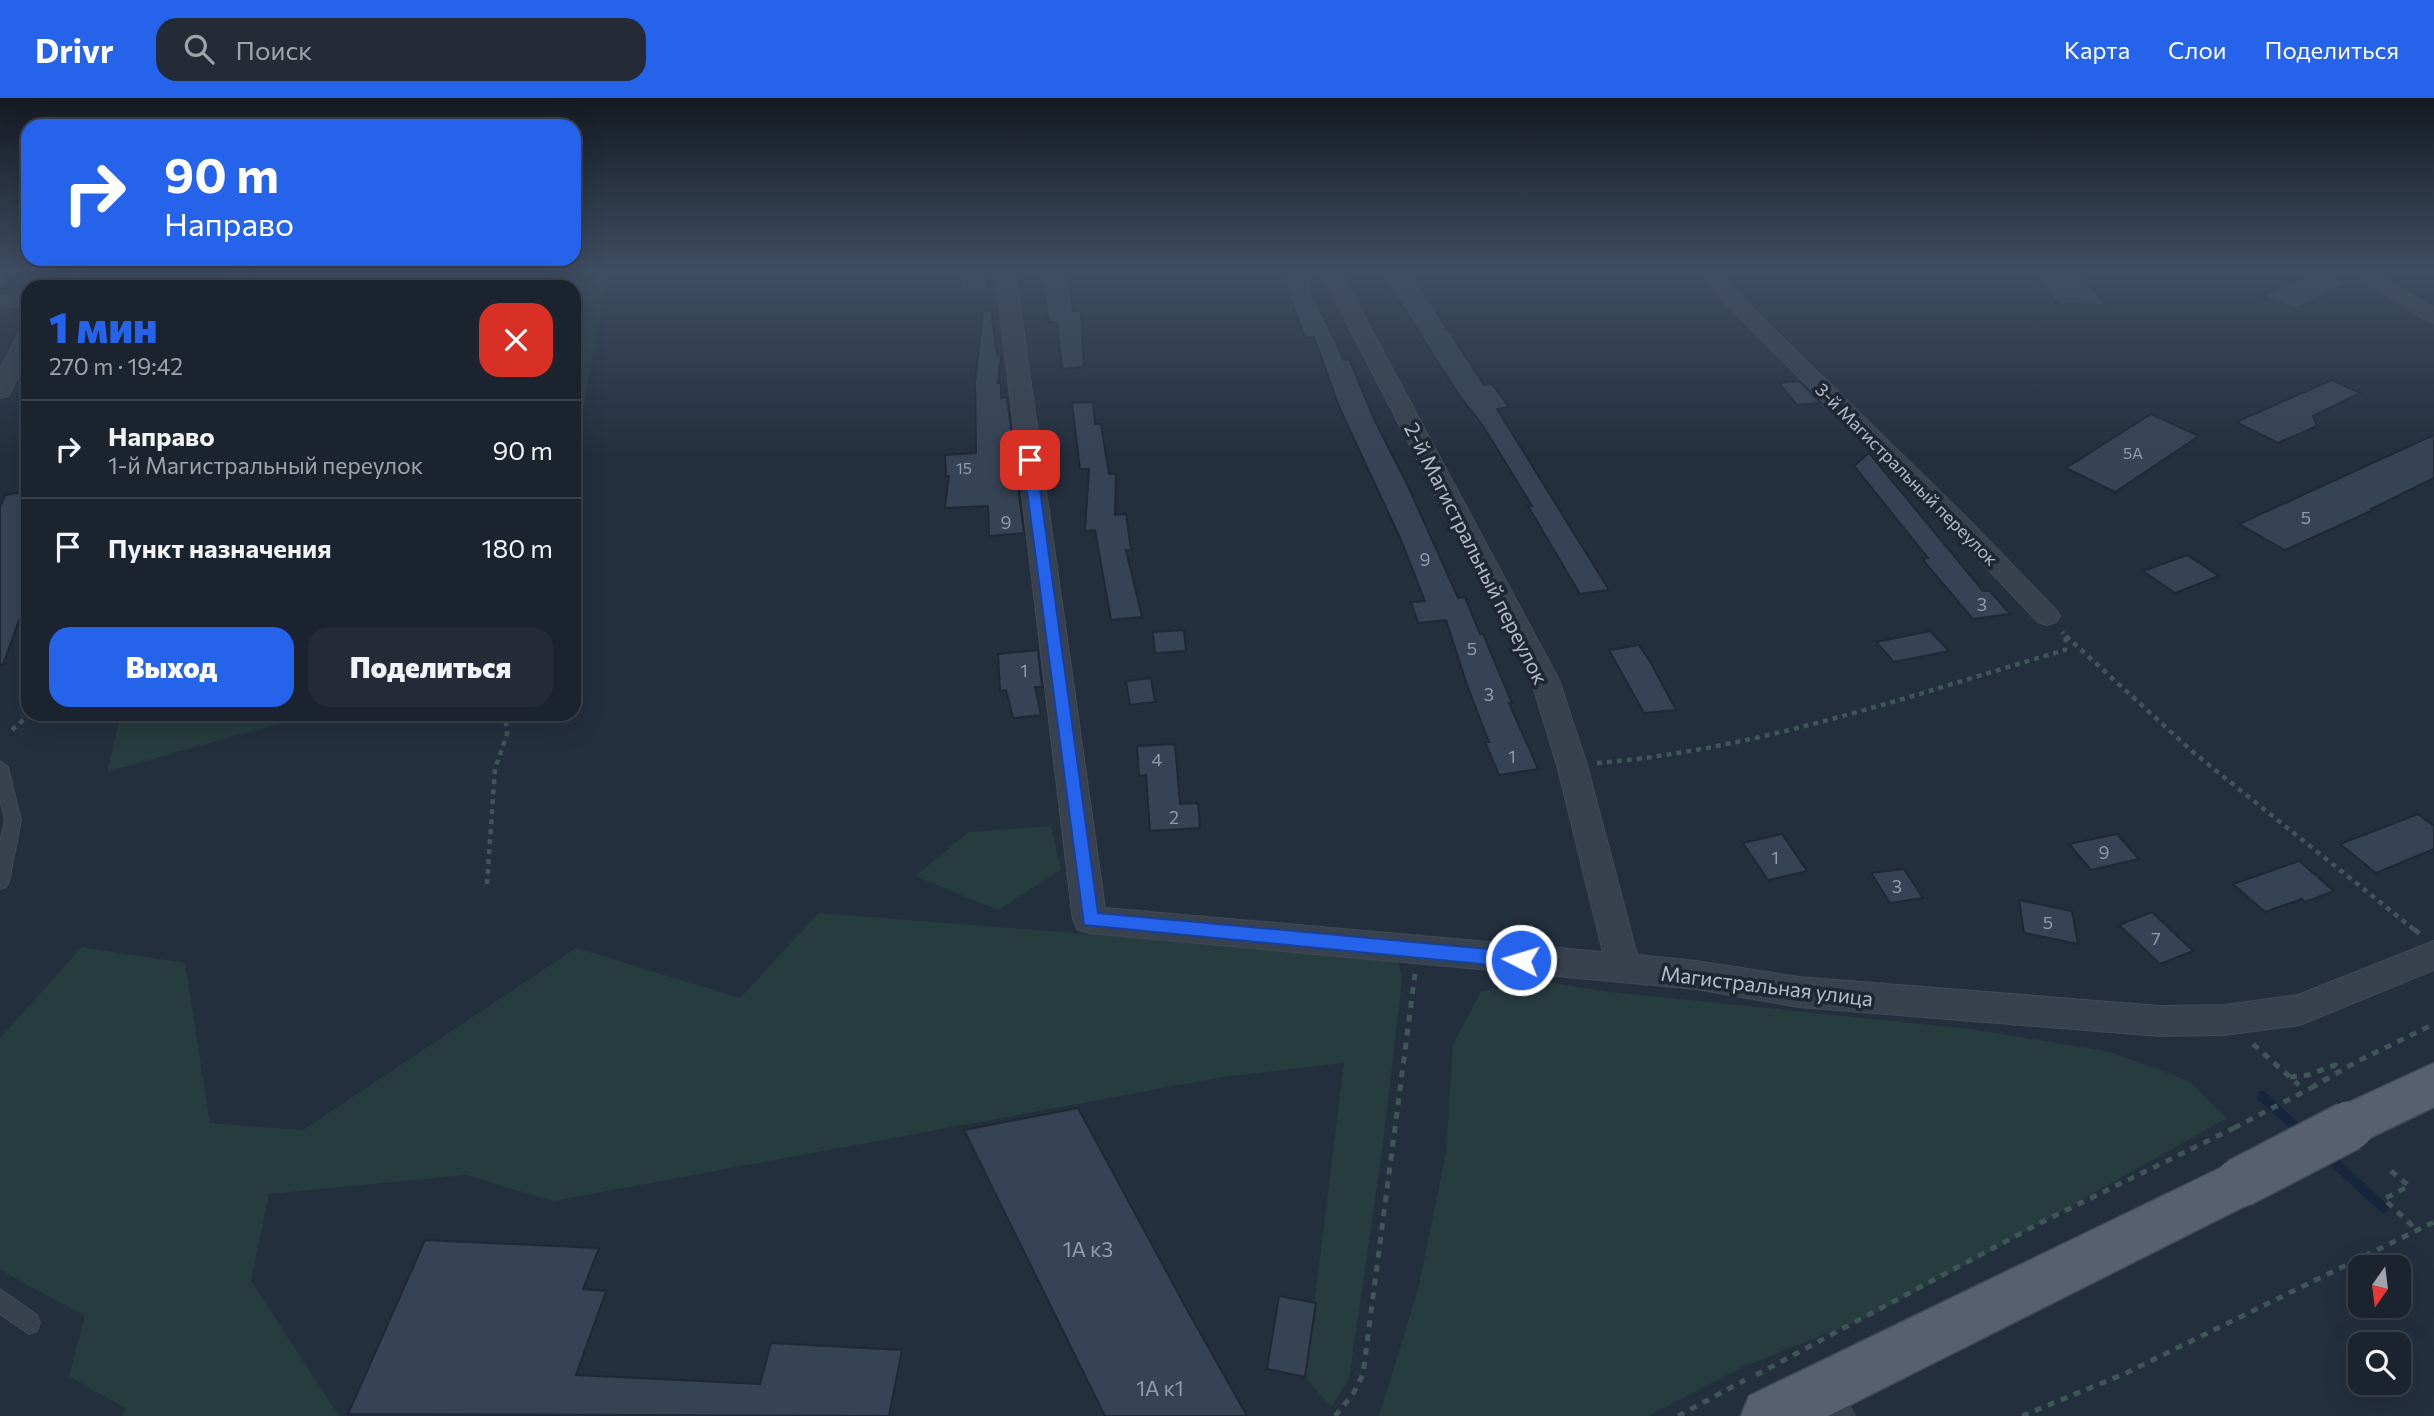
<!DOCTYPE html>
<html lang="ru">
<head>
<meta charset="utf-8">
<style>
  body { margin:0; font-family:Commissioner,sans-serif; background:#242b36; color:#f1f3f6; height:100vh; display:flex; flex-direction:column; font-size:26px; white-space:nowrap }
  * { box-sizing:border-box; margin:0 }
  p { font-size:23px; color:#a0a4aa }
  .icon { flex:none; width:38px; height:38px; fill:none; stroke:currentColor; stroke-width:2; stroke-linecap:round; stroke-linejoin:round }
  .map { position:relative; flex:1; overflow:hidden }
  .side { position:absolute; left:21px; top:182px; width:560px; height:441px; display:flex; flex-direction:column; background:#1b232e; border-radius:21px; box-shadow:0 7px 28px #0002,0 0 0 2px #39404a }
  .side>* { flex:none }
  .guide { position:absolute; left:21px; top:21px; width:560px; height:147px; border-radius:21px; box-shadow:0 7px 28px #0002,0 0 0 2px #39404a; background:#2563eb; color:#fff; overflow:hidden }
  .needle { width:46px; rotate:194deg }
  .buttons { position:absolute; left:2348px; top:1157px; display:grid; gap:14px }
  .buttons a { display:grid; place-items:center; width:63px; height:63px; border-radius:14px; background:#1b232e; box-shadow:0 7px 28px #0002,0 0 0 2px #39404a; font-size:35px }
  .pin { position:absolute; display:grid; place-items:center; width:60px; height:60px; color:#fff; margin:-30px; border-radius:14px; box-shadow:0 4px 10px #0006 }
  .me { position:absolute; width:77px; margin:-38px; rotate:275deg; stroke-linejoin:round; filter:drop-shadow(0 0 5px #0008) }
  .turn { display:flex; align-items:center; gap:24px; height:147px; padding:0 28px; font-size:32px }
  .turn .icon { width:91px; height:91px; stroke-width:2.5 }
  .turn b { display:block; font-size:49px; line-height:60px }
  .round { display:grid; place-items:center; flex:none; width:74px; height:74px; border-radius:21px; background:#242b36 }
  .overview { display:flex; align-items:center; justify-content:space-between; height:119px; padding:0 28px }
  h1 { font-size:42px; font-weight:800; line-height:52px; color:#2563eb }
  .primary-button { display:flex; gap:14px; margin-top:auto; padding:14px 28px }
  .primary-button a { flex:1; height:80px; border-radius:21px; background:#2563eb; color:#fff; font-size:28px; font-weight:800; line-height:80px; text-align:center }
  .primary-button a+a { background:#242b36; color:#f1f3f6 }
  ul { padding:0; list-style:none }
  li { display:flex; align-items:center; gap:21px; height:98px; padding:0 28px; border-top:2px solid #39404a }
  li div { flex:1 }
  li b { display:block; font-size:26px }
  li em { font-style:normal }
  header { display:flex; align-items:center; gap:42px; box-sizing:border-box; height:98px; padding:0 35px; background:#2563eb; color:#fff }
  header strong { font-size:33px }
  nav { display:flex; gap:38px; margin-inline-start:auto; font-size:24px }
  .search { width:490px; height:63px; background:#242b36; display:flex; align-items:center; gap:18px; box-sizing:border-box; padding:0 24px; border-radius:21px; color:#a0a4aa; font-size:26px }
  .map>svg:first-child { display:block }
  .green { fill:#263c3f }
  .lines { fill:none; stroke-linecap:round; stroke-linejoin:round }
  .stream { stroke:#17263c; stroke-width:10 }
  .building { fill:#364354; stroke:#1f2835; stroke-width:2 }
  .service-casing { stroke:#414a57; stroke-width:2 }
  .minor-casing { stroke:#414a57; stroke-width:2 }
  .primary-casing { stroke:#414a57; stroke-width:3 }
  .path-far2 { stroke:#3f5557; stroke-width:3.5; stroke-dasharray:4.5 4.5; stroke-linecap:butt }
  .path-far1 { stroke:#3f5557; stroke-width:4.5; stroke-dasharray:5 5; stroke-linecap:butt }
  .path { stroke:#3f5557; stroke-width:5; stroke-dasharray:7 7; stroke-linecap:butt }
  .service { fill:#38414e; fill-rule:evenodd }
  .minor { fill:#38414e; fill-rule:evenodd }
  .primary { fill:#56606e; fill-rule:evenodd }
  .primary-bridge-casing { stroke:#414a57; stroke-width:52; stroke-linecap:butt }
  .path-bridge { stroke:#3f5557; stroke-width:5; stroke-dasharray:7 7; stroke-linecap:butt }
  .primary-bridge { stroke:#56606e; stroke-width:49 }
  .route { fill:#2563eb; stroke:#184099; stroke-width:2 }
  .labels { text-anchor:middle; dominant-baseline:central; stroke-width:7; stroke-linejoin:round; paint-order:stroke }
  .far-number-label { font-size:16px; fill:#929caa }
  .far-street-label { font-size:18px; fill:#b4bcc9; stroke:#1d2633 }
  .number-label { font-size:18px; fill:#929caa }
  .street-label { font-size:21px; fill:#b4bcc9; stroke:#1d2633 }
  .near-number-label { font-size:21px; fill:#929caa }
</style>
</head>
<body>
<header>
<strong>Drivr</strong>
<div class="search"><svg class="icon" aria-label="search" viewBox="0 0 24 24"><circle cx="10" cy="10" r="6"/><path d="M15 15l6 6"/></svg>Поиск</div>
<nav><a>Карта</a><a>Слои</a><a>Поделиться</a></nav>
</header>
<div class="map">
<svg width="2434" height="1318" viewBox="0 0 2434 1318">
  <rect width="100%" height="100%" fill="#242f3e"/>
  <!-- green -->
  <g class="green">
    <polygon points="241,173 608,173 574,363 574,189 204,189 222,175"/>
    <polygon points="121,616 312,616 107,674"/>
    <polygon points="1051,728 1061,772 998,812 915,778 969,734"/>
    <polygon points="819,815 1398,860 1402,883 1383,1046 1349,1281 1331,1309 1305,1279 1344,965 1223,979 553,1103 466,1077 269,1096 251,1183 339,1318 122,1318 126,1311 69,1278 85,1218 0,1172 0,940 82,849 185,865 210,1025 303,1032 576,850 740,900"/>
    <polygon points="1533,882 1611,894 1971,931 2110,954 2189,983 2227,1020 1977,1161 1870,1218 1743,1269 1647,1318 1379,1318 1418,1192 1446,1054 1453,946 1481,894"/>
  </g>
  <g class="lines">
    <!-- stream -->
    <g class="stream">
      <polyline points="2262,998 2301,1034"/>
      <polyline points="2326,1057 2384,1110"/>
    </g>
  </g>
  <!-- building -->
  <g class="building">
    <polygon points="960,173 987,173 988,193 960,194"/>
    <polygon points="1284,173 1308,173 1312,195 1344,262 1349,261 1375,323 1408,388 1458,500 1465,499 1480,536 1483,536 1512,605 1509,605 1538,671 1499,677 1485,644 1489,644 1467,587 1446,522 1418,525 1411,504 1425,503 1401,442 1340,311 1314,239 1305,240 1287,191"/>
    <polygon points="1380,173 1410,173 1484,287 1492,286 1509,309 1497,311 1609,492 1580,496 1528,408 1532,408 1483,328 1457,294"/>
    <polygon points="2032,173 2077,173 2106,207 2058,206"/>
    <polygon points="2316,173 2350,184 2294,211 2262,198"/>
    <polygon points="1041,176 1068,176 1073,213 1081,213 1084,269 1062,271 1057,224 1049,224"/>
    <polygon points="983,213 991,213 997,257 1001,257 998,285 1001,285 1001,300 1007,299 1011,331 1012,372 1016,372 1024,435 989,438 988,408 945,410 949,378 946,378 945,357 976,355 975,284"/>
    <polygon points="2332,282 2360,295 2313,318 2317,328 2278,345 2236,324"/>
    <polygon points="1799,283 1821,305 1797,307 1779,285"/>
    <polygon points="1093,304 1095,326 1101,326 1109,376 1116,376 1115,417 1126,416 1131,452 1126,452 1142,519 1111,522 1095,432 1085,433 1089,371 1080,371 1072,305"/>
    <polygon points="2151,316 2199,338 2115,394 2066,370"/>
    <polygon points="2434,337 2434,380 2371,411 2373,412 2285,452 2239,426"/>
    <polygon points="1869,355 1983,493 1990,493 2010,516 1973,521 1922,461 1928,460 1854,368"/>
    <polygon points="28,393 28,497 3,567 0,566 0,409 5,397"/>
    <polygon points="2187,457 2219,478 2175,495 2143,473"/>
    <polygon points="1184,532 1186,553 1155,555 1153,534"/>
    <polygon points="1930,533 1949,553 1894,564 1876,544"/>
    <polygon points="1639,547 1652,567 1676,612 1644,615 1609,552"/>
    <polygon points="1038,552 1042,589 1035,589 1041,617 1013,620 1006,592 1000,593 998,556"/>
    <polygon points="1151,580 1155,604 1130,607 1126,583"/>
    <polygon points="1175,646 1180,706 1198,705 1200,730 1150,733 1146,677 1139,678 1137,648"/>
    <polygon points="2418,716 2434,728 2434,751 2376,775 2340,746"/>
    <polygon points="1782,736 1807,773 1768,782 1743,745"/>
    <polygon points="2117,736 2139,761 2091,772 2069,746"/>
    <polygon points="2299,763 2334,793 2305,804 2302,801 2265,814 2233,786"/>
    <polygon points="1904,771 1923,800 1890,805 1871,775"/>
    <polygon points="2019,802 2072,813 2078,846 2024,835"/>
    <polygon points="2152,814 2193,853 2160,866 2119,827"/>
    <polygon points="1078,1010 1185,1208 1247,1318 1105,1318 964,1032"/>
    <polygon points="425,1142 599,1150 583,1191 606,1193 576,1277 760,1286 771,1245 902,1252 889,1318 348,1316"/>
    <polygon points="1279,1198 1316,1205 1305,1279 1267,1271"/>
  </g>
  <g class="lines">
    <!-- service casing -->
    <g class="service-casing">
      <g id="service">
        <polygon points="75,173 85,173 76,189 66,189"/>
        <polygon points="0,663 8,669 21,722 9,784 6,789 0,791 0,744 5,722 0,702"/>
        <polygon points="0,1191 37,1217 40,1225 37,1233 29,1236 0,1216"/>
        <polygon points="1828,1283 1836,1286 1855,1318 1830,1318 1817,1294 1820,1286"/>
      </g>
    </g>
    <!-- minor casing -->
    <g class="minor-casing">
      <g id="minor">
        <polygon points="995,173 1015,173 1105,810 1603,854 1557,667 1531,582 1320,173 1340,173 1559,582 1587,667 1637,857 1696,863 1799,879 2160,908 2225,907 2298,897 2434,843 2434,872 2300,927 2225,937 2160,938 1799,909 1696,891 1090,835 1078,832 1073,822"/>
        <polygon points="1699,173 1719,173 1744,202 1968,421 2056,512 2060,518 2056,524 2047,527 2038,524 1950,431 1730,210"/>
        <polygon points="2347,173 2370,173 2434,210 2434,225 2427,223"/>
        <polygon points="28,195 28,207 0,210 0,198"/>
        <polygon points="28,231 28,258 11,293 8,298 0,300 0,271 18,237 21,233"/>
      </g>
    </g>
    <!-- primary casing -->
    <g class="primary-casing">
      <g id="primary">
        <polygon points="2434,965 2434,1009 2349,1050 2332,1044 2325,1028 2332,1012"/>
        <polygon points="2239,1061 2257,1068 2264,1085 2257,1102 1828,1318 1741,1318 1749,1298"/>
      </g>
    </g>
    <!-- path-far2 -->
    <g class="path-far2">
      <polyline points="35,189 41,186 47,173"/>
      <polyline points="487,189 505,173"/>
      <polyline points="574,447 582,447"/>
    </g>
    <!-- path-far1 -->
    <g class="path-far1">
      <polyline points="2066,538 2194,655 2416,833"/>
      <polyline points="12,632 30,616"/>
      <path d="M1597,665c160,-13 315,-68 468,-113l1,-14 -4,-4"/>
      <polyline points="487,786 495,671 507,636 505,616"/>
    </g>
    <!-- path -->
    <g class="path">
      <polyline points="2414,831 2420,836"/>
      <polyline points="2253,946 2299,987"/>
      <polyline points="2290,979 2308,977 2335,967 2341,972"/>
      <polyline points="2311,990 2356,964 2434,926"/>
      <polyline points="2391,1073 2409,1088 2384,1101 2417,1132"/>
      <polyline points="1756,1277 2040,1125 2234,1030"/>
      <polyline points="1335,1318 1353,1296 1363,1276 1415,876"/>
      <polyline points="1678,1318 1745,1282"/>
      <polyline points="2022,1318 2124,1276 2434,1124"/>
    </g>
    <!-- service -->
    <use href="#service" class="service"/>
    <!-- minor -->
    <use href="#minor" class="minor"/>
    <!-- primary -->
    <use href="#primary" class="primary"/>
    <!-- primary-bridge casing -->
    <g class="primary-bridge-casing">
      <polyline id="primary-bridge" points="2239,1085 2349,1028"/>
    </g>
    <!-- path-bridge -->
    <polyline class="path-bridge" points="2234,1030 2311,990"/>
    <!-- primary-bridge -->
    <use href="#primary-bridge" class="primary-bridge"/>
  </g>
  <!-- sky -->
  <linearGradient id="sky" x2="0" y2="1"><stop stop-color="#141a22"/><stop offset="0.48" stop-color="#3f4d63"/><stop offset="1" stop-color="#3f4d63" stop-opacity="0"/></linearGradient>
  <rect width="2434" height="357" fill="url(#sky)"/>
  <!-- route -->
  <polygon class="route" points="1030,358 1036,362 1098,815 1521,854 1528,857 1530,862 1528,867 1521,870 1084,827 1023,362"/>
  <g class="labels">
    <!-- far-number labels -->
    <g class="far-number-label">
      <text x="2133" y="354">5А</text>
      <text x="964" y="369">15</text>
    </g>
    <!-- far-street labels -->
    <g class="far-street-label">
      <text transform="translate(1907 376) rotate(45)">3-й Магистральный переулок</text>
    </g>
    <!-- number labels -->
    <g class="number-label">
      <text x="2306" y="419">5</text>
      <text x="1006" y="424">9</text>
      <text x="1425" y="461">9</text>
      <text x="1982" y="506">3</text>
      <text x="1472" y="550">5</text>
      <text x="1024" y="572">1</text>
      <text x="1489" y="596">3</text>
      <text x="1512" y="658">1</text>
      <text x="1157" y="661">4</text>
      <text x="1174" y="719">2</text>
      <text x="2104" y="754">9</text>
      <text x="1775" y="759">1</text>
      <text x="1897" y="788">3</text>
      <text x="2048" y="824">5</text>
      <text x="2156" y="840">7</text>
    </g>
    <!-- street labels -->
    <g class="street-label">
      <text transform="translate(1477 455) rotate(63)">2-й Магистральный переулок</text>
      <text transform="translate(1767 887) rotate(7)">Магистральная улица</text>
    </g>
    <!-- near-number labels -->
    <g class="near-number-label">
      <text x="1088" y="1150">1А к3</text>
      <text x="1160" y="1289">1А к1</text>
    </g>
  </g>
</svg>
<div class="buttons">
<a><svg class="needle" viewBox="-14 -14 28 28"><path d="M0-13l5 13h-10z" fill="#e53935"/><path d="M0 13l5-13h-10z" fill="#a0a4aa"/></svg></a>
<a><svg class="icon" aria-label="search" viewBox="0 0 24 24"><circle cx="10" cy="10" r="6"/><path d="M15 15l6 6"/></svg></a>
</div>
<div class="pin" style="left:1030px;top:362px;background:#d93025"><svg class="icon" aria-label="arrive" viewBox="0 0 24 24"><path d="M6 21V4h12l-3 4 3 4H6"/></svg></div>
<svg class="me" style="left:1521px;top:862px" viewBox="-20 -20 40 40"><circle r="17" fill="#2563eb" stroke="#fff" stroke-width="3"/><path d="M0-11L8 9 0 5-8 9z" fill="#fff"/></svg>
<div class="guide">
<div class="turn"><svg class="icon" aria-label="right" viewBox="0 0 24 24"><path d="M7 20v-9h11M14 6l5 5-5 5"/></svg><div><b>90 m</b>Направо</div></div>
</div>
<section class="side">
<div class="overview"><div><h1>1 мин</h1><p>270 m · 19:42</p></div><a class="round" style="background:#d93025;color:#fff"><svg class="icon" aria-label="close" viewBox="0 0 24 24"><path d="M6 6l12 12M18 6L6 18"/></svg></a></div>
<ul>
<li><svg class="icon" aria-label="right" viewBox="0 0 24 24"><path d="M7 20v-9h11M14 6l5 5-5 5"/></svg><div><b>Направо</b><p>1-й Магистральный переулок</p></div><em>90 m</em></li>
<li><svg class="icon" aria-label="arrive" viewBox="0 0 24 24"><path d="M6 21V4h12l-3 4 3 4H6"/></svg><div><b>Пункт назначения</b></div><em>180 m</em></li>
</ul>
<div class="primary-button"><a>Выход</a><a>Поделиться</a></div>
</section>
</div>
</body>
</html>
